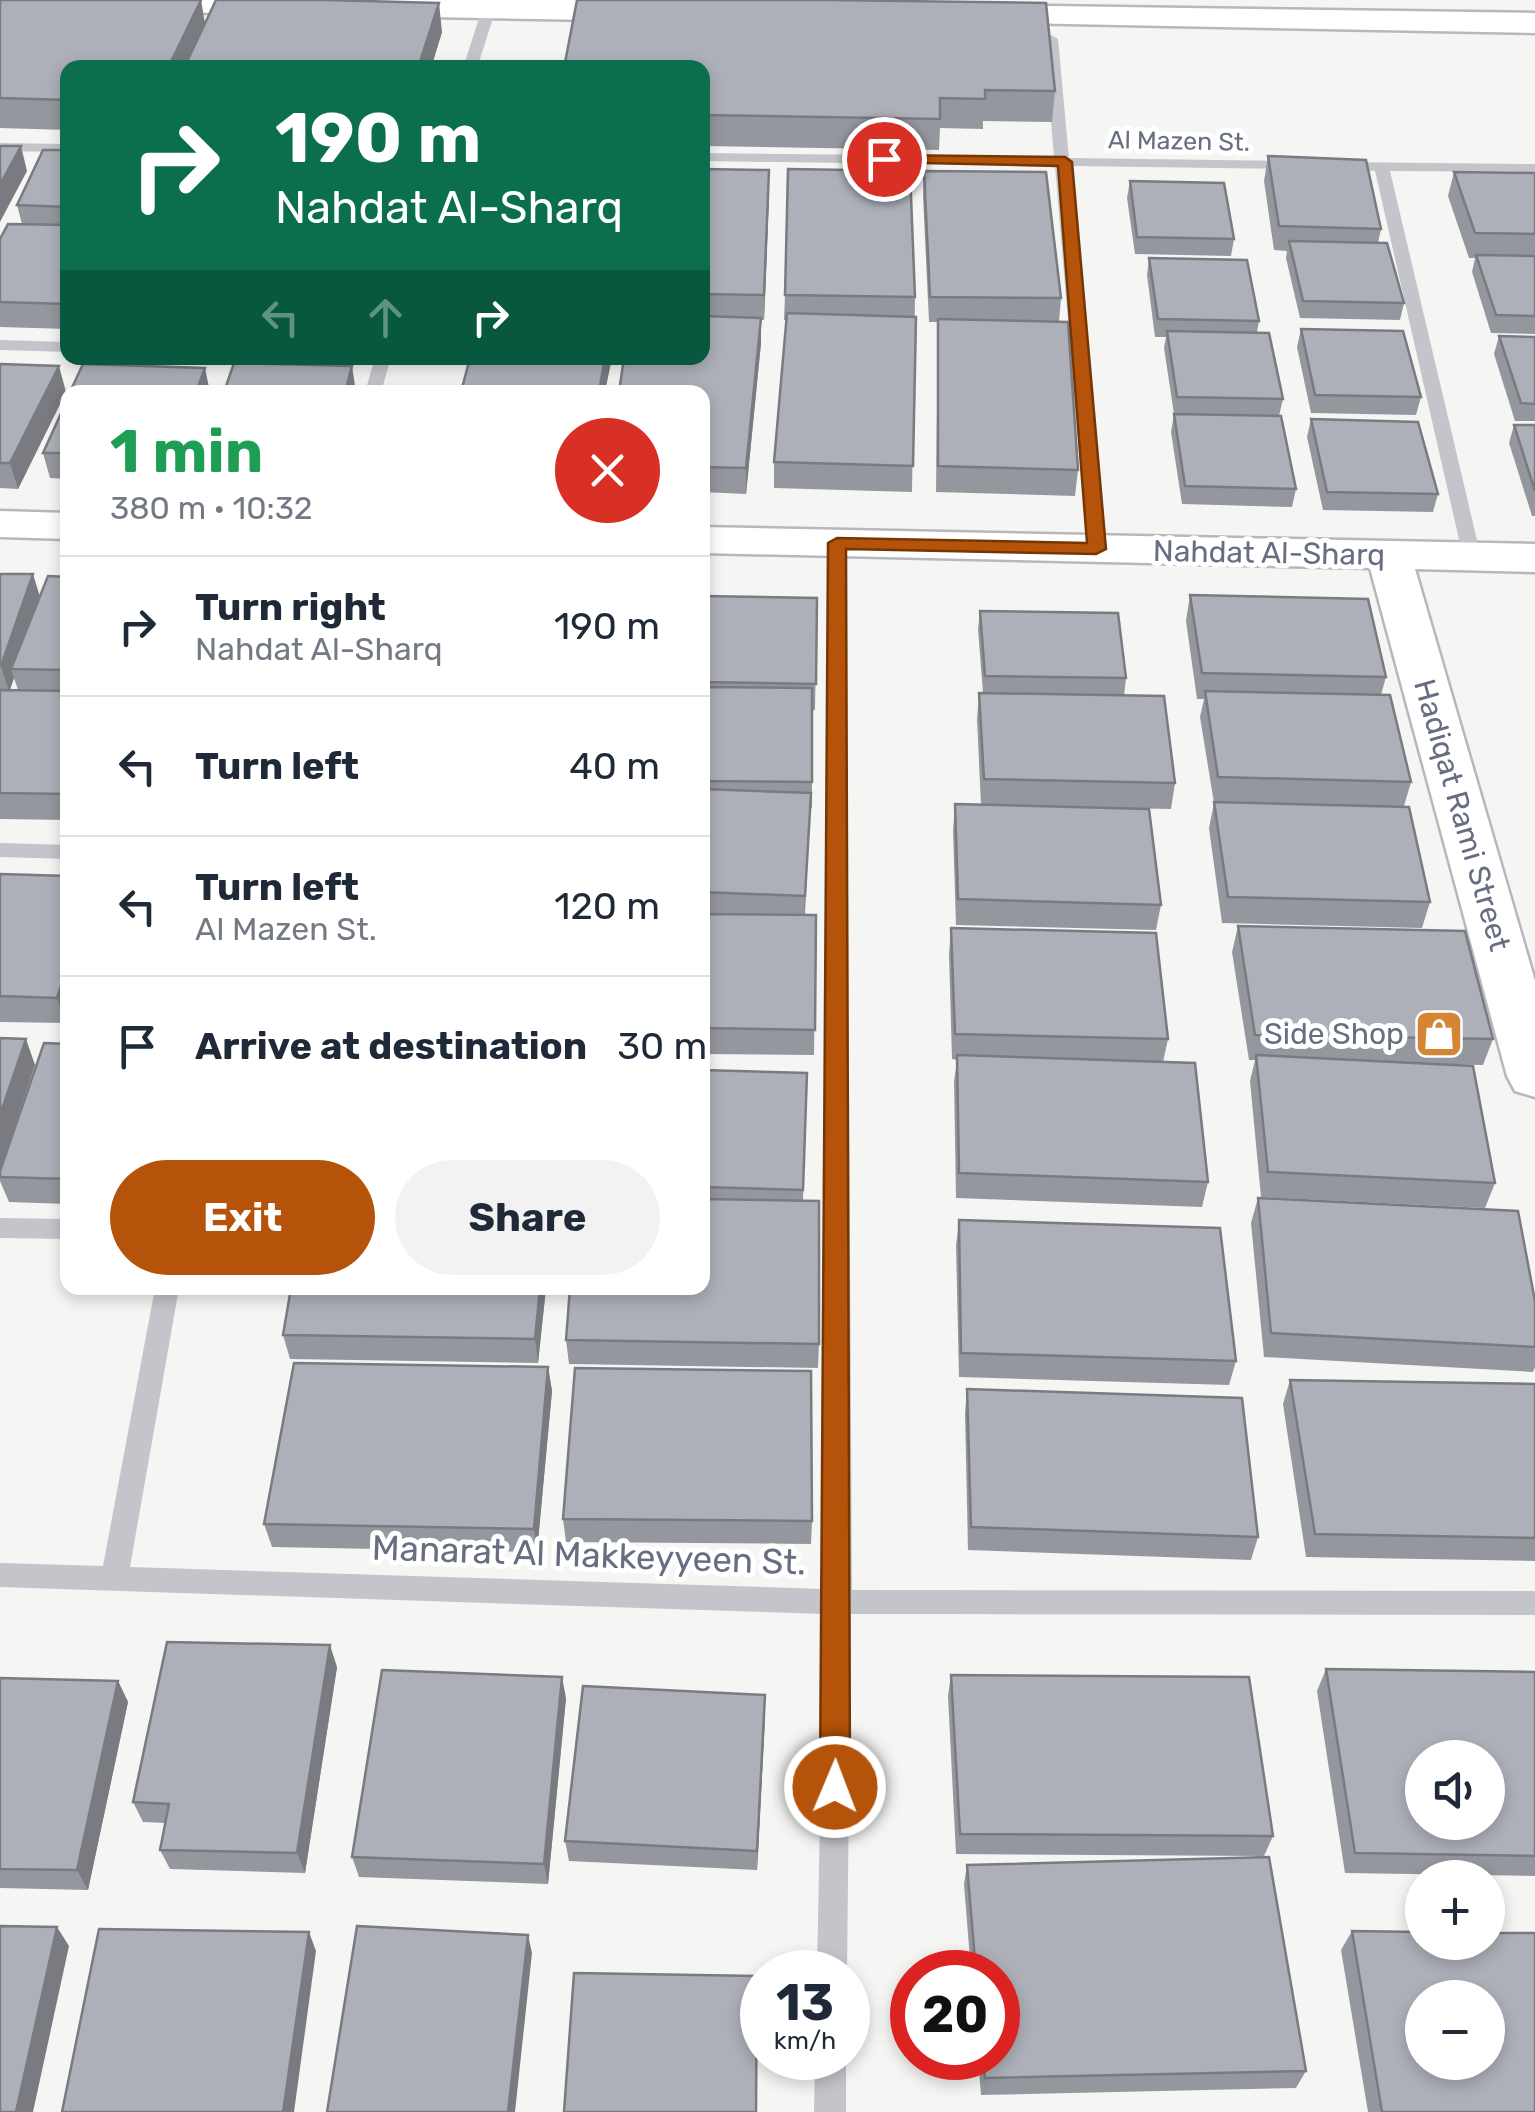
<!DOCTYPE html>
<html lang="en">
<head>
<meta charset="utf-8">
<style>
  body { margin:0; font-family:Rubik,sans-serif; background:#f2f2f3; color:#1f2937; height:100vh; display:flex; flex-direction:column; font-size:38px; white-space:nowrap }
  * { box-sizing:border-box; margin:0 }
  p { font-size:32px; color:#747a83 }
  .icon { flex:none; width:55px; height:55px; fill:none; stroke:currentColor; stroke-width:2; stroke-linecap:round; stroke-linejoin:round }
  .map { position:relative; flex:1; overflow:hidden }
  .sheet { position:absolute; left:60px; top:385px; width:650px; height:910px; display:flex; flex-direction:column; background:#fff; border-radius:20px; box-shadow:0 5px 15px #0003 }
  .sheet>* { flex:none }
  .top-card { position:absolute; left:60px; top:60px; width:650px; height:305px; border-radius:20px; box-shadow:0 5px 15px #0003; background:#0b6e4f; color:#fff; overflow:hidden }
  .controls { position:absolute; left:1405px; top:1740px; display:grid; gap:20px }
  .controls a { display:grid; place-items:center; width:100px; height:100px; border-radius:50%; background:#fff; box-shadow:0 5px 15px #0003; font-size:50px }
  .speed { position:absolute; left:740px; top:1950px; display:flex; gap:20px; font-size:50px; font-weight:700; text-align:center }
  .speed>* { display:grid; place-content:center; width:130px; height:130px; border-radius:50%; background:#fff; box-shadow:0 5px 15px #0003; line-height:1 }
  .speed small { font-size:25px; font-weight:400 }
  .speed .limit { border:15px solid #d22; background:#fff; color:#111 }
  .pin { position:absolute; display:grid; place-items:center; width:85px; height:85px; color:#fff; margin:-42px; border:5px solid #fff; border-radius:50%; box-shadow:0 2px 10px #0007 }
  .me { position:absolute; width:110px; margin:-55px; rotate:1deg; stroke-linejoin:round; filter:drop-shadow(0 0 8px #0008) }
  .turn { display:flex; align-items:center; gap:35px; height:210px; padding:0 50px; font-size:45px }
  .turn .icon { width:130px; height:130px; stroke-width:2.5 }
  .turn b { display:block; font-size:70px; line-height:85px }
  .lanes { display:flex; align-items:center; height:95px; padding:0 50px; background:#0003; justify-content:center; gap:50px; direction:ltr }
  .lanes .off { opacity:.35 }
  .round { display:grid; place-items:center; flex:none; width:105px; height:105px; border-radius:52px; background:#f2f2f3 }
  .summary { display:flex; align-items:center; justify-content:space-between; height:170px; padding:0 50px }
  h1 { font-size:60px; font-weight:700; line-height:75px; color:#1e9e55 }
  .primary-button { display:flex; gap:20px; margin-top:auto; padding:20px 50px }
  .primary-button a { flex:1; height:115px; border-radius:60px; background:#b45309; color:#fff; font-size:40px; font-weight:700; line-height:115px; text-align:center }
  .primary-button a+a { background:#f2f2f3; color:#1f2937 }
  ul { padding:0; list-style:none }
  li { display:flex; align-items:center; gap:30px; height:140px; padding:0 50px; border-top:2px solid #e0e1e3 }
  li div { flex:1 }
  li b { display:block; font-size:38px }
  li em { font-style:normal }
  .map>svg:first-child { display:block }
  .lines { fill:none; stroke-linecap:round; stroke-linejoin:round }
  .secondary-casing { stroke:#b6b8be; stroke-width:5 }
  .lane { fill:#c4c5ca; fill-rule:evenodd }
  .secondary { fill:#fff; fill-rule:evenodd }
  .wall { fill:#95979e; fill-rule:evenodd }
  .shaded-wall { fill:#797b81 }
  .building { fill:#adb0b8; stroke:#797b81; stroke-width:2.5; fill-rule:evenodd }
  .route { fill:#b45309; stroke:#753606; stroke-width:2.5 }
  .labels { text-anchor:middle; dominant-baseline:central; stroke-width:10; stroke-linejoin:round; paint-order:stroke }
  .far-street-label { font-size:25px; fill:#676e81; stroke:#fff }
  .street-label { font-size:30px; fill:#676e81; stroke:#fff }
  .poi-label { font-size:30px; fill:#676e81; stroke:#fff; text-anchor:end }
  .near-street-label { font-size:35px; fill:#676e81; stroke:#fff }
</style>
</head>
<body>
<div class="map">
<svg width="1535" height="2112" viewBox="0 0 1535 2112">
  <rect width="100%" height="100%" fill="#f5f6f3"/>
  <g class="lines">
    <!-- secondary casing -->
    <g class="secondary-casing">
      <g id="secondary">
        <polygon points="40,0 587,0 660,4 664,11 660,18 648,21 56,10"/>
        <polygon points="974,5 1535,13 1535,33 962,22 958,15 962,8"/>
        <polygon points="0,511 68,513 68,539 0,537"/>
        <polygon points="702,527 1535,544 1535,572 1415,569 1535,981 1535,1097 1515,1091 1507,1076 1370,568 702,553"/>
      </g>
    </g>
    <!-- lane -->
    <g class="lane">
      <polygon points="489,5 496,9 477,68 463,68 482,9"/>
      <polygon points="1051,35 1058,39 1069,158 1297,161 1304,165 1297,169 1070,166 1105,549 1096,555 1087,549 1055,166 702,161 702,153 1054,157 1044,39"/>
      <polygon points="0,143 68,144 68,152 0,151"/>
      <polygon points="1339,162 1535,164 1535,172 1390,171 1481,557 1478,561 1466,561 1463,557 1375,171 1334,169 1332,166"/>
      <polygon points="0,340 68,342 68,352 0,350"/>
      <polygon points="375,358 391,358 381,392 365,392"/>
      <polygon points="837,538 846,543 852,1590 1535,1591 1535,1615 851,1614 847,1972 817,1972 824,1614 0,1587 0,1563 103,1566 155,1288 179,1288 130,1567 824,1589 828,543"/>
      <polygon points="0,843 68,845 68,859 0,857"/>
      <polygon points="0,1218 68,1219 68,1239 0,1238"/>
      <polygon points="815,2058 846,2058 846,2112 814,2112"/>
    </g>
    <!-- secondary -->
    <use href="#secondary" class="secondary"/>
  </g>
  <!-- wall -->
  <g class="wall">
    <polygon points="0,0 205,23 442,32 431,68 68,68 68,130 0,128"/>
    <polygon points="702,68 1055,91 1052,122 983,121 983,129 940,128 939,150 702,146"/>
    <polygon points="68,150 68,329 0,327 0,239 22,224 17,205"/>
    <polygon points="1268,156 1381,229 1378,243 1404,303 1400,320 1300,318 1286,258 1287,251 1274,250 1264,181"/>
    <polygon points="702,169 769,194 764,320 761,320 761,343 746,494 702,492"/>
    <polygon points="924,171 1061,298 1059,322 1078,470 1075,496 936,492 938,322 929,322 923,196"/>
    <polygon points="1454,172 1535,173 1535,334 1491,333 1472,272 1475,258 1469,258 1448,196"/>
    <polygon points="1130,181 1234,239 1231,256 1135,254 1127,198"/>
    <polygon points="1149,258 1259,321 1257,332 1283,399 1279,416 1296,489 1292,507 1182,504 1171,432 1174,414 1164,348 1166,337 1155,337 1147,275"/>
    <polygon points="785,295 915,297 912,492 774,488 774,462 787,320 784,320"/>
    <polygon points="1301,329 1421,397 1416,415 1311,413 1297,347"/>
    <polygon points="1499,336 1535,337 1535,421 1515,421 1494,354"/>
    <polygon points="0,364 66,392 18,489 0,488"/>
    <polygon points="68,398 68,479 50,478 43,453"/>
    <polygon points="1311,419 1438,494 1433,512 1323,510 1307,437"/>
    <polygon points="1514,425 1535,425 1535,516 1532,516 1509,443"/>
    <path d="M0,574l40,23 28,-20v243l-68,-1zM14,678l4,12h-8z"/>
    <polygon points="1190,595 1386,677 1381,695 1411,782 1404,806 1430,902 1422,928 1222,923 1209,828 1214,803 1200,717 1204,699 1197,699 1186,621"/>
    <polygon points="702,596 817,598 815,710 812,710 812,808 810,808 805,915 816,915 814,1055 702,1054"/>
    <polygon points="980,611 1126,678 1124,696 1175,783 1171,809 981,805 977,719 979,693 983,693 978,629"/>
    <polygon points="955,804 1161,905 1156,930 956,925 953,831"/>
    <polygon points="0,874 68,876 66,1023 0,1022"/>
    <polygon points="1238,926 1493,1039 1483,1065 1427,1064 1495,1183 1485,1208 1261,1197 1250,1081 1255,1060 1249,1060 1232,952"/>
    <polygon points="951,928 1168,1039 1163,1062 1208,1182 1202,1207 956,1198 954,1081 957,1060 952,1059 949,954"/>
    <polygon points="68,1044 68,1204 9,1202 0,1181 0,1171"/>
    <polygon points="702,1070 807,1073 803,1201 819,1344 818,1368 569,1364 566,1340 702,1288"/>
    <polygon points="1258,1198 1535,1301 1535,1367 1533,1372 1264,1357 1251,1223"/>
    <polygon points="959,1220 1236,1361 1229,1385 959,1377 956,1245"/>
    <polygon points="291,1288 546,1288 538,1363 290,1359 283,1335"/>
    <polygon points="548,1367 552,1391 537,1552 272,1547 264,1524"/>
    <polygon points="1290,1380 1535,1384 1535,1561 1306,1557 1283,1404"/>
    <polygon points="967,1389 1258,1537 1251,1560 968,1550 965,1413"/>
    <polygon points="563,1519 812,1521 811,1544 566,1542"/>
    <polygon points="337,1667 305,1873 170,1869 160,1850 165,1823 143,1822 133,1802"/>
    <polygon points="1326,1669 1535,1672 1535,1876 1345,1873 1317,1691"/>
    <polygon points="951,1675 1273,1836 1264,1856 956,1854 948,1696"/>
    <polygon points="0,1678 118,1681 128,1702 88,1890 0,1888"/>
    <polygon points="566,1698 548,1884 359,1877 352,1857"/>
    <polygon points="765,1716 757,1870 569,1861 565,1841"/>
    <polygon points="967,1865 1306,2071 1296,2088 981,2095 978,2058 998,2058 998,1972 971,1972 964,1884"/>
    <polygon points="1352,1931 1535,2112 1368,2112 1341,1950"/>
  </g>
  <!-- shaded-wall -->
  <g class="shaded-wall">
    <polygon points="201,0 206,29 189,68 168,68"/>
    <polygon points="439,3 442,32 431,68 418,68"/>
    <polygon points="21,146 27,171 0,222 0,185"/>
    <polygon points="769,170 769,194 764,320 764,295"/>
    <polygon points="761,318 761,343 746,494 746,468"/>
    <polygon points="605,358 612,358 605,392 599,392"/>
    <polygon points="59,366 66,392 18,489 10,463"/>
    <polygon points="352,366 356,392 345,392"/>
    <polygon points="205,368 210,392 196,392"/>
    <polygon points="33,574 41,600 11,669 14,678 9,692 1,666"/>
    <polygon points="811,793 810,819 804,922 805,896"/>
    <polygon points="68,964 68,1017 66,1023 57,998"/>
    <polygon points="26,1039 35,1065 0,1170 0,1115"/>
    <polygon points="540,1288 546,1288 538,1363 535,1339"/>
    <polygon points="548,1367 552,1391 537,1552 534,1529"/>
    <polygon points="330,1645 337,1667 305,1873 297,1853"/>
    <polygon points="562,1677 566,1698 548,1884 544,1864"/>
    <polygon points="118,1681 128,1702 88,1890 77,1870"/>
    <polygon points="765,1695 765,1716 757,1870 757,1851"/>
    <polygon points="57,1927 69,1946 33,2112 16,2112"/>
    <polygon points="309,1932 316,1951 294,2112 283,2112"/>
    <polygon points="528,1935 532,1953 515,2112 508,2112"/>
  </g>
  <!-- building -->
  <g class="building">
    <polygon points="0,0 201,0 168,68 68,68 68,100 0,98"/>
    <polygon points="216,0 327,0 439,3 418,68 184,68"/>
    <polygon points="577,0 827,0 1046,3 1055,91 985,90 985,99 940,98 940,119 702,115 702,68 564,68"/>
    <polygon points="0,146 21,146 0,185"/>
    <polygon points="43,150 68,150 68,207 17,205"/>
    <polygon points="1268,156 1366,160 1381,229 1279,226"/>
    <polygon points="702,169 769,170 764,295 702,294"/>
    <polygon points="788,169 910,171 915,297 785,295"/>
    <polygon points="924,171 1046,172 1061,298 930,297"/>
    <polygon points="1454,172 1535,173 1535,234 1475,233"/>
    <polygon points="1130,181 1224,183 1234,239 1137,237"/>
    <polygon points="8,224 68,225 68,304 0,302 0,239"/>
    <polygon points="1289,241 1387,243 1404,303 1303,301"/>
    <polygon points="1476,255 1535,256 1535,316 1496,315"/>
    <polygon points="1149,258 1247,260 1259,321 1158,319"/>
    <polygon points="787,313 916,317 913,466 774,462"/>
    <polygon points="702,316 761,318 746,468 702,467 702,392 619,392 624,358 702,358"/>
    <polygon points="938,319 1068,322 1078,470 938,466"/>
    <polygon points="1301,329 1403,331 1421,397 1315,395"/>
    <polygon points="1167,331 1269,333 1283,399 1177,397"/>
    <polygon points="1499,336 1535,337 1535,404 1521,403"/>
    <polygon points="470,358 605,358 599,392 461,392"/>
    <polygon points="234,363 352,366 345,392 224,392"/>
    <polygon points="0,364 59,366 10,463 0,463"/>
    <polygon points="83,364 205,368 196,392 70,392"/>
    <polygon points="68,398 68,453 43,453"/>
    <polygon points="1174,414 1281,416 1296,489 1185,486"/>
    <polygon points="1311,419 1418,422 1438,494 1327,492"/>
    <polygon points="1514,425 1535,425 1535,491"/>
    <polygon points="0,574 33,574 1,666 0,666"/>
    <polygon points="48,576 68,577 68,670 11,669"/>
    <polygon points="1190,595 1368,599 1386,677 1202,673"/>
    <polygon points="702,596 817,598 816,684 702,682"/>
    <polygon points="980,611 1118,613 1126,678 985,676"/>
    <polygon points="702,687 812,688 812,782 702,781"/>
    <polygon points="0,690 68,691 68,794 0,793"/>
    <polygon points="1205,691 1390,695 1411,782 1218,777"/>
    <polygon points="979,693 1164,696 1175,783 984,779"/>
    <polygon points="702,789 811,793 805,896 702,892"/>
    <polygon points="1214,802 1409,807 1430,902 1228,897"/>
    <polygon points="955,804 1149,809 1161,905 958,899"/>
    <polygon points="0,874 68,876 68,964 57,998 0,996"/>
    <polygon points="702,914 816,915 815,1030 702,1028"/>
    <polygon points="1238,926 1465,931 1493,1039 1255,1035"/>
    <polygon points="951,928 1156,933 1168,1039 955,1034"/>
    <polygon points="0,1038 26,1039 0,1115"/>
    <polygon points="44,1043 68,1044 68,1179 0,1177 0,1171"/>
    <polygon points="957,1055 1195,1063 1208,1182 959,1173"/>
    <polygon points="1256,1055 1473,1066 1495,1183 1268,1172"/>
    <polygon points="702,1070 807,1073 803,1190 702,1187"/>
    <polygon points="1258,1198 1518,1211 1535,1301 1535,1347 1271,1333"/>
    <polygon points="702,1199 819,1201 819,1344 566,1340 570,1288 702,1288"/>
    <polygon points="959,1220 1220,1228 1236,1361 961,1353"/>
    <polygon points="291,1288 540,1288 535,1339 283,1335"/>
    <polygon points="294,1363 548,1367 534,1529 264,1524"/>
    <polygon points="575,1368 811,1371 812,1521 563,1519"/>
    <polygon points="1290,1380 1535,1384 1535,1538 1315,1534"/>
    <polygon points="967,1389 1242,1398 1258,1537 971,1527"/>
    <polygon points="167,1642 330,1645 297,1853 160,1850 169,1804 133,1802"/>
    <path d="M1326,1669l209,3v184l-180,-3zM1422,1758h66v64h-66z"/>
    <polygon points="382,1670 562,1677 544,1864 352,1857"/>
    <polygon points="951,1675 1249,1677 1273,1836 960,1834"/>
    <polygon points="0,1678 118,1681 77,1870 0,1869"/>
    <polygon points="583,1686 765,1695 757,1851 565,1841"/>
    <polygon points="1269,1857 1306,2071 985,2078 983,2058 998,2058 998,1972 976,1972 967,1865"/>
    <polygon points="0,1926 57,1927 16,2112 0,2112"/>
    <polygon points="357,1926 528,1935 508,2112 327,2112"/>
    <polygon points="99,1929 309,1932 283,2112 62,2112"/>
    <path d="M1352,1931l70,1v10h66v-9h47v179h-153zM1422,1998h66v64h-66z"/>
    <polygon points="574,1973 757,1976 756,2112 564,2112"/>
  </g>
  <!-- route -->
  <polygon class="route" points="884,155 1065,157 1072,162 1106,549 1096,554 846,549 850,1787 845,1797 835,1801 825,1797 820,1787 828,543 837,538 1087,543 1058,166 878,162 878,156"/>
  <!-- icons -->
  <defs>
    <g id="shop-square" transform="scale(2.5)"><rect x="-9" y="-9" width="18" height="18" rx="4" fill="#d48634" stroke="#fff"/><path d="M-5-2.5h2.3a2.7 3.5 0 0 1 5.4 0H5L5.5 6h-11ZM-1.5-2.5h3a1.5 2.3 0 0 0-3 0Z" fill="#fff"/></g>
  </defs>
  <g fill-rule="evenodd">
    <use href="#shop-square" x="1439" y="1034"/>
  </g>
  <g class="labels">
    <!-- far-street labels -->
    <g class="far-street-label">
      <text transform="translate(1179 141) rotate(1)">Al Mazen St.</text>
    </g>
    <!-- street labels -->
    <g class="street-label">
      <text transform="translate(1269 553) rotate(1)">Nahdat Al-Sharq</text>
      <text transform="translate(1462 815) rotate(74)">Hadiqat Rami Street</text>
    </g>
    <!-- poi labels -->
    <g class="poi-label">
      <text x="1404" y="1034">Side Shop</text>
    </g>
    <!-- near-street labels -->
    <g class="near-street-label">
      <text transform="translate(589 1555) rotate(2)">Manarat Al Makkeyyeen St.</text>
    </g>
  </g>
</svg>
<div class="controls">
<a><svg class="icon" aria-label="sound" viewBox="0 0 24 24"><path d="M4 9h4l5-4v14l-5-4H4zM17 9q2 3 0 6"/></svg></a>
<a>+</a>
<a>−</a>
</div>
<div class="speed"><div>13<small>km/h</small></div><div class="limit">20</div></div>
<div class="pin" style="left:884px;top:159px;background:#d93025"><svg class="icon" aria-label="arrive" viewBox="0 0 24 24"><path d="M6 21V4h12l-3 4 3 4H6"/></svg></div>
<svg class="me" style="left:835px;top:1787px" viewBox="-20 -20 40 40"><circle r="17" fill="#b45309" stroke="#fff" stroke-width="3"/><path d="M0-11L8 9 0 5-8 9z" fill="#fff"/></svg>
<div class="top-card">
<div class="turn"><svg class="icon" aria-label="right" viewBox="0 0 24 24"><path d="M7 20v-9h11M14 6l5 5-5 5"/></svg><div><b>190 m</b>Nahdat Al-Sharq</div></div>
<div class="lanes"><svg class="icon off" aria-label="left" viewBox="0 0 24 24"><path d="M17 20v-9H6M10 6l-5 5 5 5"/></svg><svg class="icon off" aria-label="ahead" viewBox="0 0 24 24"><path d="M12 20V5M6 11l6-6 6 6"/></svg><svg class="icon" aria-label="right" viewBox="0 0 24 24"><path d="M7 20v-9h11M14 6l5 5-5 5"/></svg></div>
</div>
<section class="sheet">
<div class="summary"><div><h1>1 min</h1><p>380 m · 10:32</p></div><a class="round" style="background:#d93025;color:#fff"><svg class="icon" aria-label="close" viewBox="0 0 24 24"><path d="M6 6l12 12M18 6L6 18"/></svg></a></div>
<ul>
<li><svg class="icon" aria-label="right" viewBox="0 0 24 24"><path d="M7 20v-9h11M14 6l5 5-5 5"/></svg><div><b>Turn right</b><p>Nahdat Al-Sharq</p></div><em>190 m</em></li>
<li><svg class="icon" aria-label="left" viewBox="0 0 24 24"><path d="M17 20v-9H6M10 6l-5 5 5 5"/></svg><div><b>Turn left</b></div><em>40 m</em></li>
<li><svg class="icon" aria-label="left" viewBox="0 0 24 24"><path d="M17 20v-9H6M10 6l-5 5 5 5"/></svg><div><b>Turn left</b><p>Al Mazen St.</p></div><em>120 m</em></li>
<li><svg class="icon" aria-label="arrive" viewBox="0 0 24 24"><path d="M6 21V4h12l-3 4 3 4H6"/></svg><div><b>Arrive at destination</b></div><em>30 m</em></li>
</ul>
<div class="primary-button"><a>Exit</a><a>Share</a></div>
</section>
</div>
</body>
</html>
